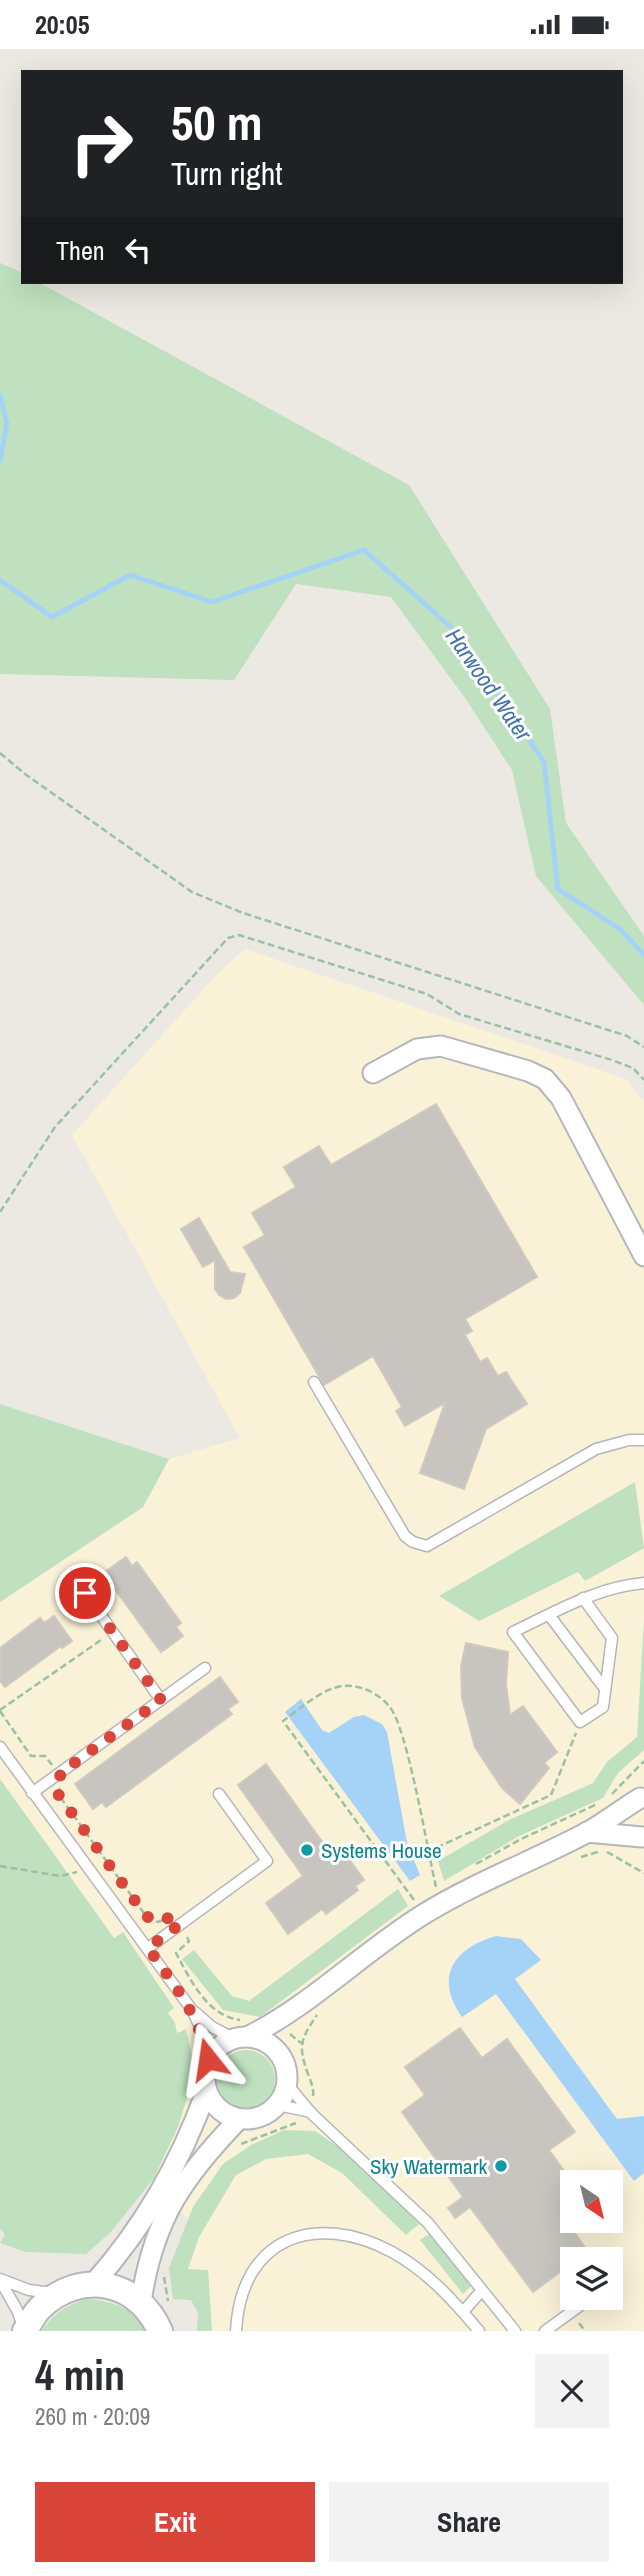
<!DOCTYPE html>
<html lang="en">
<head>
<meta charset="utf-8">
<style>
  body { margin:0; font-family:"Archivo Narrow",sans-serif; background:#f2f2f3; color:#2b2b33; height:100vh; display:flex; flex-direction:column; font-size:26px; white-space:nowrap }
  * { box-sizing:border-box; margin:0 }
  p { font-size:23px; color:#7c7c81 }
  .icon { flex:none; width:38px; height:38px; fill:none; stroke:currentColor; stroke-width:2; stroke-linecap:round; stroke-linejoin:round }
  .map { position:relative; height:2282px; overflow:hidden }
  .sheet { display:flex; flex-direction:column; background:#fff; flex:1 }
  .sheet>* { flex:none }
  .top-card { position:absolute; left:21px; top:21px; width:602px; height:214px; border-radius:0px; box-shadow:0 7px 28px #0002; background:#202124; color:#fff; overflow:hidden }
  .needle { width:46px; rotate:145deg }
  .tools { position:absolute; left:560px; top:2121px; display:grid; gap:14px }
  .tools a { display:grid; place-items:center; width:63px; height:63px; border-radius:0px; background:#fff; box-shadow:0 7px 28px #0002; font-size:35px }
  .pin { position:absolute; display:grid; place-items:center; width:60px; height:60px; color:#fff; margin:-30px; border:4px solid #fff; border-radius:50%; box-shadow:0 2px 7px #0007 }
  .me { position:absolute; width:77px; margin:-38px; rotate:345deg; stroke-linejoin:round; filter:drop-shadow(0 0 5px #0008) }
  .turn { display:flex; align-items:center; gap:24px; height:147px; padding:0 35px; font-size:32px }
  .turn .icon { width:91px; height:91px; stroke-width:2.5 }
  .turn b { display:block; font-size:49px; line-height:60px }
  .then { display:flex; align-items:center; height:66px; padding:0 35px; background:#0003; gap:14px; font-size:26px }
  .round { display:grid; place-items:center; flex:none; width:74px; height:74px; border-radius:0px; background:#f2f2f3 }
  .overview { display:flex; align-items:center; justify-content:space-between; height:119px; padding:0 35px }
  h1 { font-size:42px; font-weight:700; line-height:52px }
  .button { display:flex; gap:14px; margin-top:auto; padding:14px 35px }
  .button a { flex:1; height:80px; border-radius:0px; background:#d94538; color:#fff; font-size:28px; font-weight:700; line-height:80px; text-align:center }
  .button a+a { background:#f2f2f3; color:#2b2b33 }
  .status { display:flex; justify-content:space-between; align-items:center; height:49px; padding:0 35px; background:#fff; direction:ltr }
  .status svg { height:19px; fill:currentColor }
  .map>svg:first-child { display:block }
  .commercial { fill:#faf2d6; fill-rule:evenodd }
  .green { fill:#bfe1bf }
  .water { fill:#a4d3f7 }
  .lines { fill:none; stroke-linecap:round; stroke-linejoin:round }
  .stream { stroke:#a4d3f7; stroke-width:5 }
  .building { fill:#c8c5c0; stroke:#cfcac0; stroke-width:2 }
  .service-casing { stroke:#b3b6ba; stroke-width:13 }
  .minor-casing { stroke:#b3b6ba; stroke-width:23 }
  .tertiary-casing { stroke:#b3b6ba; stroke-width:28 }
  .path { stroke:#99c1a4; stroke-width:2.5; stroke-dasharray:7 3.5; stroke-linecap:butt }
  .service { stroke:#fff; stroke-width:10 }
  .minor { stroke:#fff; stroke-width:19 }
  .tertiary { stroke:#fff; stroke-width:24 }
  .route { stroke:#d94538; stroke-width:12; stroke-dasharray:0 21.6 }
  .culture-dot { fill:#0f9aa8; stroke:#fff; stroke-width:2.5 }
  .labels { text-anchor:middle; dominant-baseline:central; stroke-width:6; stroke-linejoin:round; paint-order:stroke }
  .culture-label { font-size:21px; fill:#0d838f; stroke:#fff; text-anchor:start }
  .water-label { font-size:23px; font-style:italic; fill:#4474a6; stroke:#fff }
</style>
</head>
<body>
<div class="status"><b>20:05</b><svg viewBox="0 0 49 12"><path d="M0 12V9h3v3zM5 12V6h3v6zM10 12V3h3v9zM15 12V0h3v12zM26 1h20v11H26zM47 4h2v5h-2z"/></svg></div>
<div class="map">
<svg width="644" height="2282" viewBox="0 0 644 2282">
  <rect width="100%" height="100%" fill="#ebe9e1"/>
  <!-- commercial -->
  <path class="commercial" d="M245,900l381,130 18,23v1229h-440l-9,-42 -16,-15 17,-49 -48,-39 30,-59 11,-36 -14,-68 -175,-244v-177l143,-95 26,-48 71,-21 -168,-303 147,-163zM572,2133h39v39h-39zM572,2210h39v39h-39z"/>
  <!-- green -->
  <g class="green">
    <polygon points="0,214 23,224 23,233 38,233 409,436 550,660 566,774 644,887 644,956 536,827 512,721 465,649 391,548 296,535 234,631 0,625"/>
    <polygon points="0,1355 169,1410 143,1458 0,1553"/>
    <polygon points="635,1433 644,1499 585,1532 578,1523 479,1572 439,1547"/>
    <polygon points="644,1570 644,1701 618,1724 603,1749 519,1787 444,1832 438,1812 509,1771 593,1734 607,1713 637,1688"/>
    <polygon points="0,1730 114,1889 123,1883 174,1959 168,1964 175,1974 177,1984 186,1980 193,2012 189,2042 178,2078 154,2129 110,2184 86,2205 26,2203 0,2194 5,2185 0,2180"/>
    <polygon points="398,1840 408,1857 260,1968 223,1961 182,1910 194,1901 232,1947 249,1952"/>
    <circle cx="246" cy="2030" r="29"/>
    <polygon points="284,2081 315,2082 355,2109 419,2175 406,2186 342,2124 308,2105 266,2110 236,2126 199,2188 188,2220 208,2221 212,2282 197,2282 198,2264 191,2251 173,2250 169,2219 193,2158 223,2115 251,2096"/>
    <polygon points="429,2185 472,2236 463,2245 420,2191"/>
    <path d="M87,2250c25,2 46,8 58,32h-103c12,-18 24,-26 45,-32z"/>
  </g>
  <!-- water -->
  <g class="water">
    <polygon points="301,1650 322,1681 329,1684 354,1668 364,1666 382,1675 387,1683 407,1794 420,1826 410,1832 285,1663"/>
    <path d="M496,1887l25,3 20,21 -26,19 102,140 27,-3v57l-10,8 -138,-187 -34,23c-28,-39 -9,-69 34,-81z"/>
  </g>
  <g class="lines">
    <!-- stream -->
    <g class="stream">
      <polyline points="0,346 7,374 0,412"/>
      <polyline points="0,531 52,568 130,526 212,553 364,501 453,580 544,713 558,840 620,880 644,906"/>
    </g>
  </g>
  <!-- building -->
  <g class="building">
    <polygon points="436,1055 537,1228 465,1270 472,1282 465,1286 480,1313 487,1309 498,1327 506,1323 527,1355 486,1380 464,1440 420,1424 445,1354 405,1377 396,1362 402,1358 373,1307 324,1336 244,1198 265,1186 252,1164 296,1138 284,1118 319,1097 331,1116"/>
    <polygon points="199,1169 230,1223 245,1225 240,1244 234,1249 226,1250 219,1246 215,1240 215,1211 203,1218 181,1180"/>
    <polygon points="126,1508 132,1517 137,1513 181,1574 176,1578 183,1587 161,1603 111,1535 108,1537 101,1526"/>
    <polygon points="54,1567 72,1592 62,1599 61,1597 5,1638 0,1632 0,1599 40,1569 44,1574"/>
    <polygon points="466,1594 508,1603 506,1636 510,1666 523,1657 557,1703 544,1714 549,1719 520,1755 502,1739 475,1698 462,1649 461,1618"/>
    <polygon points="220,1628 238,1653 228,1660 232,1665 106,1758 102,1753 93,1760 75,1735"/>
    <polygon points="266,1715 331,1805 340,1798 364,1831 355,1837 358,1841 326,1865 322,1860 288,1885 266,1854 303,1827 238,1736"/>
    <polygon points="460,1979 482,2009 507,1990 575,2083 549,2101 572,2133 572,2180 588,2203 578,2210 572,2210 572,2214 533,2243 470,2158 455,2169 448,2159 463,2148 402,2063 425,2046 405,2018"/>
  </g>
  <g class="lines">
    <!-- service casing -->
    <g class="service-casing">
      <g id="service">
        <polyline points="314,1333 405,1487 413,1493 427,1497 596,1400 629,1391 644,1391"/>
        <polyline points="85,1544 161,1651"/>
        <path d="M583,1549l29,40 -9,69 -23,15 -67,-90c42,-20 84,-45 131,-49"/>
        <polyline points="549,1566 605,1640"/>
        <polyline points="0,1698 192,1961 203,1984 208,2010"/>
        <polyline points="32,1744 205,1619"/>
        <polyline points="148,1899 267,1812 219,1745"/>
        <polyline points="195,1963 212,1978 233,1989"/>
        <polyline points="287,2035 311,2064 428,2174 515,2282"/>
        <polyline points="278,2056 311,2063"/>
        <polyline points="0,2230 29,2241 53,2244"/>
        <polyline points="0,2231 17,2261 23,2277"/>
        <polyline points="463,2263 482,2241"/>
        <path d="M236,2282c5,-94 79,-120 156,-79 35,19 62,49 87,79"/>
        <polyline points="545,2282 588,2251 586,2249"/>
      </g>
    </g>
    <!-- minor casing -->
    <g class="minor-casing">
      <g id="minor">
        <polyline points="373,1024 417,1000 441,997 528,1022 545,1030 561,1049 644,1207"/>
        <polyline points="587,1783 642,1788"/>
        <path d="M249,1987c62,-31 115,-85 175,-122 52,-32 109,-53 162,-81 18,-10 36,-24 54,-35"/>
        <circle cx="246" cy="2029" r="41"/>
        <path d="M94,2234c49,-55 87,-122 112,-191"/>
        <path d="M141,2253c12,-82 41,-124 98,-183"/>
      </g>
    </g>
    <!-- tertiary casing -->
    <g class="tertiary-casing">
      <path id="tertiary" d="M25,2282c5,-8 9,-17 15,-23 40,-39 98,-28 120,23"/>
    </g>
    <!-- path -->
    <g class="path">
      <polyline points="0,704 25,725 192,843 243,864 627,987 644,998"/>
      <polyline points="0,1163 55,1078 228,889 239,886 427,945 459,965 612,1011 633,1019 644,1031"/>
      <polyline points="0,1661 101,1591"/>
      <polyline points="0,1662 31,1707 45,1707 52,1716"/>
      <polyline points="60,1739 58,1745 146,1867 158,1873 163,1871"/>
      <polyline points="612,1745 644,1712"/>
      <polyline points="427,1803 551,1746 576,1684"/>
      <polyline points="607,1803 644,1824"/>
      <polyline points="581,1808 598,1803"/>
      <polyline points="476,1815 521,1790 595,1756"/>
      <polyline points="0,1817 60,1827 77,1823"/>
      <path d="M414,1851l-131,-179c17,-12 38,-32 59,-35 18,-2 36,7 47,20 18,19 39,147 47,181"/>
      <path d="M187,1888l2,4 -13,12c14,26 31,63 64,67"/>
      <polyline points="290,1985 301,1994"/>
      <path d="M313,2047c1,-8 -2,-14 -5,-22 -10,-28 -8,-34 9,-59"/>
      <polyline points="241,2095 296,2074"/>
      <polyline points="164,2228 168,2252"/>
      <polyline points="579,2274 585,2282"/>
    </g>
    <!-- service -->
    <use href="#service" class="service"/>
    <!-- minor -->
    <use href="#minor" class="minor"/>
    <!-- tertiary -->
    <use href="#tertiary" class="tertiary"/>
  </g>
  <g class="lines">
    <!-- route -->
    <path class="route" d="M85,1544l76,107 -102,74 4,5 -5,15 88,122 12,6 13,-5 9,7 -32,24c27,38 50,65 60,111"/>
  </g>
  <!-- markers -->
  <g class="culture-dot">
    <circle cx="307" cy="1801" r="7"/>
    <circle cx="501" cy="2117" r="7"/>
  </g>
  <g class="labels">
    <!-- culture labels -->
    <g class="culture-label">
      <text x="321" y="1801">Systems House</text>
      <text x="487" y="2117" text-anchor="end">Sky Watermark</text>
    </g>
    <!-- water labels -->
    <g class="water-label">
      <text transform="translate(489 635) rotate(55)">Harwood Water</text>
    </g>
  </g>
</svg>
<div class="tools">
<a><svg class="needle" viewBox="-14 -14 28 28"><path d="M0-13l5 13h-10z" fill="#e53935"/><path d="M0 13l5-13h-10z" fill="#7c7c81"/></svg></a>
<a><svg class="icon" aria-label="layers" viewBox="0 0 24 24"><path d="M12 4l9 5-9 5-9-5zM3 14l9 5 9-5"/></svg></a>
</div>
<div class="pin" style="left:85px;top:1544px;background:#d93025"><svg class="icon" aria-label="arrive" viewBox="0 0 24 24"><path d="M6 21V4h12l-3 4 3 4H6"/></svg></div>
<svg class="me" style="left:208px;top:2010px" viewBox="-20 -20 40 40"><path d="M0-17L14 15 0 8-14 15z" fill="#d94538" stroke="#fff" stroke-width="4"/></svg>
<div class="top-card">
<div class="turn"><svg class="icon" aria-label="right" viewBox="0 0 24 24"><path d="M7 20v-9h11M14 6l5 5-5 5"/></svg><div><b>50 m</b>Turn right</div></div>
<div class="then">Then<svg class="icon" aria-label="left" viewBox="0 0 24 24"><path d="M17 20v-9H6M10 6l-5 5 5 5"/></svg></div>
</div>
</div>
<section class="sheet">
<div class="overview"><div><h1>4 min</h1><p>260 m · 20:09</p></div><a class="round"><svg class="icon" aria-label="close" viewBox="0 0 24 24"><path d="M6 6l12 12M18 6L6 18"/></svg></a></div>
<div class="button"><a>Exit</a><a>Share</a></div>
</section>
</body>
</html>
